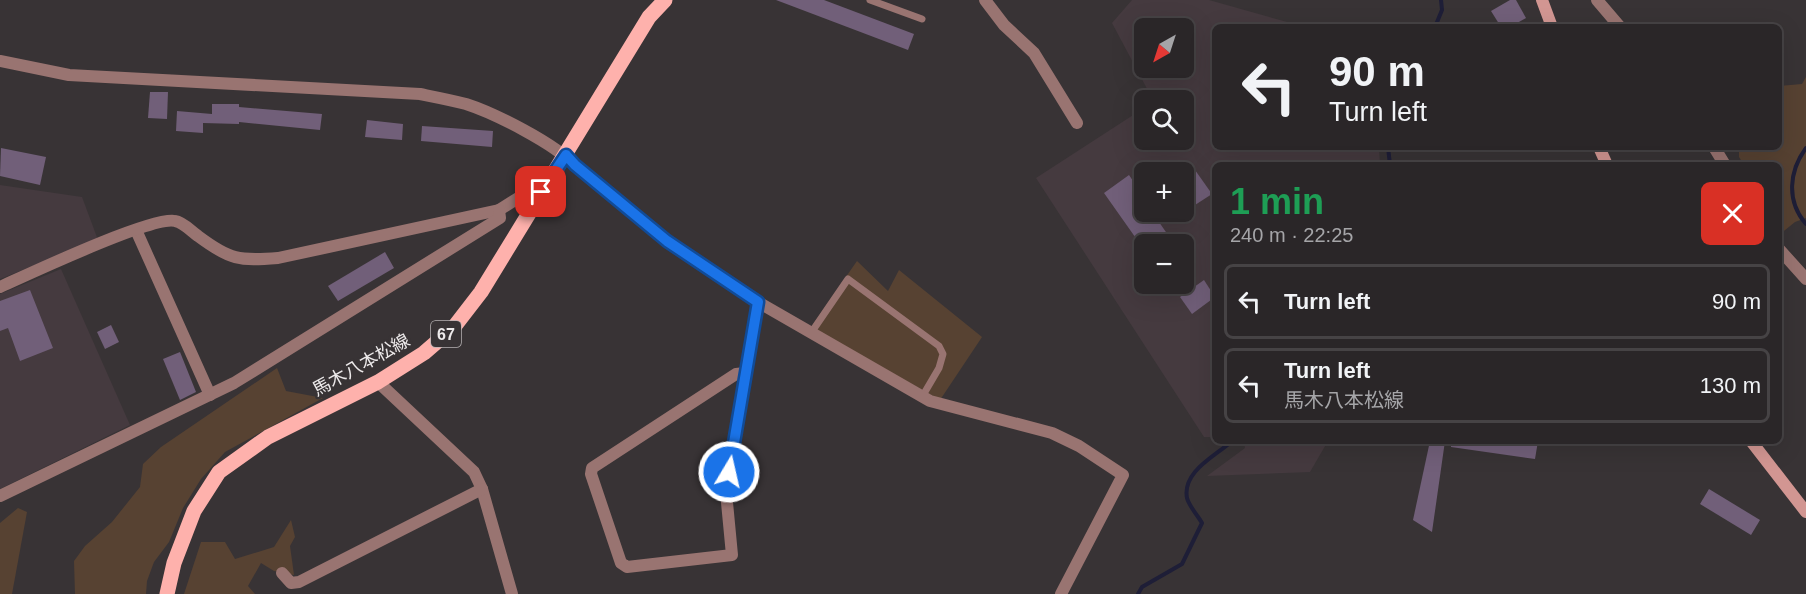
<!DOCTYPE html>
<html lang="en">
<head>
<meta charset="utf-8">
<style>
  body { margin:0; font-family:Arial,"Noto Sans JP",sans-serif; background:#322e30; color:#f1f3f6; height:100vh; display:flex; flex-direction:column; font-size:22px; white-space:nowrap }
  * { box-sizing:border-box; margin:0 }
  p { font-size:20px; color:#a5a5a8 }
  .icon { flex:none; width:33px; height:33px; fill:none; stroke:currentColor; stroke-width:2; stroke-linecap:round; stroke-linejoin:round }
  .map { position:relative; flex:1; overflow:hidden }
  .panel { position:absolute; left:1212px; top:162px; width:570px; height:282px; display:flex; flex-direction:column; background:#2a2628; border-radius:9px; box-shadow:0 6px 24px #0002,0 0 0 2px #464345 }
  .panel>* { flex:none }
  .top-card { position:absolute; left:1212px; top:24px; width:570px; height:126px; border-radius:9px; box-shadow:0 6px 24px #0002,0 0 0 2px #464345; background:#2a2628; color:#f1f3f6; overflow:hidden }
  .needle { width:39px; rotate:219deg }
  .fabs { position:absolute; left:1134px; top:18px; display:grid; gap:12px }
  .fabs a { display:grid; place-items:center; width:60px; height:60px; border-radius:9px; background:#2a2628; box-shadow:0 6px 24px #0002,0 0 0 2px #464345; font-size:30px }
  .pin { position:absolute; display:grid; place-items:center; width:51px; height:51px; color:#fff; margin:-26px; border-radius:12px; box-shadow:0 3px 9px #0006 }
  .me { position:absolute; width:66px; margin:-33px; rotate:9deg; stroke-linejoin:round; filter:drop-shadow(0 0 4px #0008) }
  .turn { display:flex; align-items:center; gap:21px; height:126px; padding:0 18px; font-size:27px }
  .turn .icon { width:78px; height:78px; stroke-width:2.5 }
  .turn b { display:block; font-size:42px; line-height:51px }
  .round { display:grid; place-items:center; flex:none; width:63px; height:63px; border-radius:9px; background:#322e30 }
  .head { display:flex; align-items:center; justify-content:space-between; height:102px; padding:0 18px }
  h1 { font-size:36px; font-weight:800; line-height:45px; color:#1e9e55 }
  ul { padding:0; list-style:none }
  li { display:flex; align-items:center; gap:18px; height:75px; margin:0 12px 9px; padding:0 6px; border:3px solid #464345; border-radius:9px }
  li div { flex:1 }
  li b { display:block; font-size:22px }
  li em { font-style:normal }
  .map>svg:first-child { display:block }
  .built { fill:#453a3f; fill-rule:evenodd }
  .green { fill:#574232 }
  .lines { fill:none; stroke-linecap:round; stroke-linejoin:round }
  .stream { stroke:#1e1e37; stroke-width:4 }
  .building { fill:#715f79 }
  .lane { stroke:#997471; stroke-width:7 }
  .street { stroke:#997471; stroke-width:12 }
  .secondary { stroke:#d29692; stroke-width:12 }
  .primary { stroke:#feb1ac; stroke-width:15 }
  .route-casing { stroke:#114b97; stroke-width:15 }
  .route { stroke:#1a73e8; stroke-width:10 }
  .labels { text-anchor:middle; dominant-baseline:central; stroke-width:5; stroke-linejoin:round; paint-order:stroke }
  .shield { fill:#383335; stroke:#b7b3b4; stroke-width:1.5 }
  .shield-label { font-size:16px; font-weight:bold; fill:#edeaeb }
  .street-label { font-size:18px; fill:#edeaeb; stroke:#383335 }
</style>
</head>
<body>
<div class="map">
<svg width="1806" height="594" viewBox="0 0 1806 594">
  <rect width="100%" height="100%" fill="#383335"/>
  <!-- built -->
  <g class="built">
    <path d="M1132,0h77l96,27h-90v120h164l1,18h-165v267l-3,5h-8l-168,-259 108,-70v32h40v-40h-31l-41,-77zM1144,28h40v40h-40zM1144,172h40v40h-40zM1144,244h40v40h-40z"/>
    <polygon points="0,185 82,197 98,240 0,279"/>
    <polygon points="61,269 130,425 0,489 0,294"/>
    <polygon points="1246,441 1328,441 1310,472 1207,476 1245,448 1244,443"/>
  </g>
  <!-- green -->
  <g class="green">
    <polygon points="1806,77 1806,218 1795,222 1779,235 1779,165 1744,165 1739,157 1739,147 1779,147 1779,86 1802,84"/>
    <polygon points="857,261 888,291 899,270 982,337 940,400 811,327"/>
    <polygon points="277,368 286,391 323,398 225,452 201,479 183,508 169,542 154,562 147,581 146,594 75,594 74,561 85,546 112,522 140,487 143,464 161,447"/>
    <polygon points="18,508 27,512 12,594 0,594 0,523"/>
    <polygon points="291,520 295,537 290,546 294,575 274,571 261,563 248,586 255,594 184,594 201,542 225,542 235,559 274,547"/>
  </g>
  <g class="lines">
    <!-- stream -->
    <g class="stream">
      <polyline points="1435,27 1442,10 1441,0"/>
      <polyline points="1388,147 1390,165"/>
      <path d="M1806,148c-17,23 -20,53 0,76"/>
      <path d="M1138,594l4,-7 40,-23 20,-41c-4,-7 -13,-17 -15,-25 -5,-27 29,-42 45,-57"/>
    </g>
  </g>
  <!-- building -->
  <g class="building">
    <polygon points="776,0 824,0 914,34 908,50"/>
    <polygon points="1510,0 1516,0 1526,18 1510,27 1501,27 1491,11"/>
    <polygon points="150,92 168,92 167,119 148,118"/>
    <polygon points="212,104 239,104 239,107 322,114 320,130 239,122 239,124 203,123 203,133 176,131 177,111 212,114"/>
    <polygon points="367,120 403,124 402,140 365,137"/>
    <polygon points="422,126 493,131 492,147 421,141"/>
    <polygon points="1,148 46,157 40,185 0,176"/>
    <polygon points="1195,170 1212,194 1195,205 1184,189 1184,178"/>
    <polygon points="1129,175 1144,197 1144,212 1152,212 1168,235 1155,244 1140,244 1104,193"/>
    <polygon points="385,252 394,268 338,301 328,286"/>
    <polygon points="1204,280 1215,297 1192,314 1180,297"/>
    <polygon points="30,290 53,348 20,361 8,328 0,331 0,301"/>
    <polygon points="111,325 119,342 105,349 97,332"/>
    <polygon points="180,352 196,392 180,400 163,359"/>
    <polygon points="1430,441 1445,441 1432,532 1413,520"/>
    <polygon points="1451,441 1493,441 1527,446 1528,441 1538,441 1535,459 1451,447"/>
    <polygon points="1709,489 1760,520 1751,535 1700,504"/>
  </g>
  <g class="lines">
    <!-- lane -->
    <g class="lane">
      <polyline points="870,0 922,19"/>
      <polyline points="811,333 848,279 939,346 943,354 939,368 922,397"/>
    </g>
    <!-- street -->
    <g class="street">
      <polyline points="985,0 1004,25 1034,53 1077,123"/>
      <polyline points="1597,0 1620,27"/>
      <path d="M0,61l69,14 351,19c15,3 31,6 46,10 28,9 90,40 109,62l92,75 91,61 172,99 122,32 27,13 44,29 -62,119"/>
      <polyline points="1714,147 1725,165"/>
      <polyline points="136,230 210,395"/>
      <polyline points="1779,249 1806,279"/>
      <path d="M0,287c29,-13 152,-71 175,-66 8,1 16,10 23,15 32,24 41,25 80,22l221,-48 24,-15 18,-3"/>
      <polyline points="745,373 736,374 592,468 591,474 621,563 627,567 732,555 726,492 758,302"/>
      <polyline points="378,382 474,472 482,489 512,594"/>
      <polyline points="0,496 234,383 500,218 499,210"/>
      <polyline points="282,573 291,583 299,582 482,489"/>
    </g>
    <!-- secondary -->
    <g class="secondary">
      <polyline points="1542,0 1552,27"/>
      <polyline points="1599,147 1607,165"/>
      <polyline points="1751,441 1806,512"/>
    </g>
    <!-- primary -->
    <polyline class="primary" points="167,594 174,563 194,511 219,472 268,437 378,382 424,353 454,327 481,292 649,17 665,0"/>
  </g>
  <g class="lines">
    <!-- route casing -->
    <g class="route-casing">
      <polyline id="route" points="541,192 566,155 575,165 667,241 758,302 729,472"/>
    </g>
    <!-- route -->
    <use href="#route" class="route"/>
  </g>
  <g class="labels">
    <!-- shield labels -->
    <rect class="shield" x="431" y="321" width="30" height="26" rx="4.5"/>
    <g class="shield-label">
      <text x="446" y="334">67</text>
    </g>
    <!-- street labels -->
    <g class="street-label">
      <text transform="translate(361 365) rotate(-29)">馬木八本松線</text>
    </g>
  </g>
</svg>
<div class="fabs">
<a><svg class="needle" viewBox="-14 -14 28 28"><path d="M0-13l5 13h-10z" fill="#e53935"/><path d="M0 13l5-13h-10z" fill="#a5a5a8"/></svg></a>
<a><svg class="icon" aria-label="search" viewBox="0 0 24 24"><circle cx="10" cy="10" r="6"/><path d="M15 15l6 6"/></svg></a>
<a>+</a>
<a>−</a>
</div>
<div class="pin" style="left:541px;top:192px;background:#d93025"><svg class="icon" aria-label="arrive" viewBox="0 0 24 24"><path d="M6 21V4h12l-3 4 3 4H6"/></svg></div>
<svg class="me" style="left:729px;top:472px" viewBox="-20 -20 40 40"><circle r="17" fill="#1a73e8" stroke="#fff" stroke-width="3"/><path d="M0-11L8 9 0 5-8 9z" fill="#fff"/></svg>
<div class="top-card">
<div class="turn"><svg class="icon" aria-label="left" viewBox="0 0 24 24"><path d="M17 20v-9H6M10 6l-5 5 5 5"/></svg><div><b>90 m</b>Turn left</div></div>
</div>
<section class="panel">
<div class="head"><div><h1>1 min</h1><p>240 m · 22:25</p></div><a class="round" style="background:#d93025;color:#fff"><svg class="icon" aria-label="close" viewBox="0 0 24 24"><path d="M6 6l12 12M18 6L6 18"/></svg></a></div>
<ul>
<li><svg class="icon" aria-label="left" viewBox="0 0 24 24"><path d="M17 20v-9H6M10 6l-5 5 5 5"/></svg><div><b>Turn left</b></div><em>90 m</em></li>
<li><svg class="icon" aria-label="left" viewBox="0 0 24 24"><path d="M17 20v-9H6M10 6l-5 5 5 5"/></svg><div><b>Turn left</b><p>馬木八本松線</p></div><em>130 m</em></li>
</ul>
</section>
</div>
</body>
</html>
